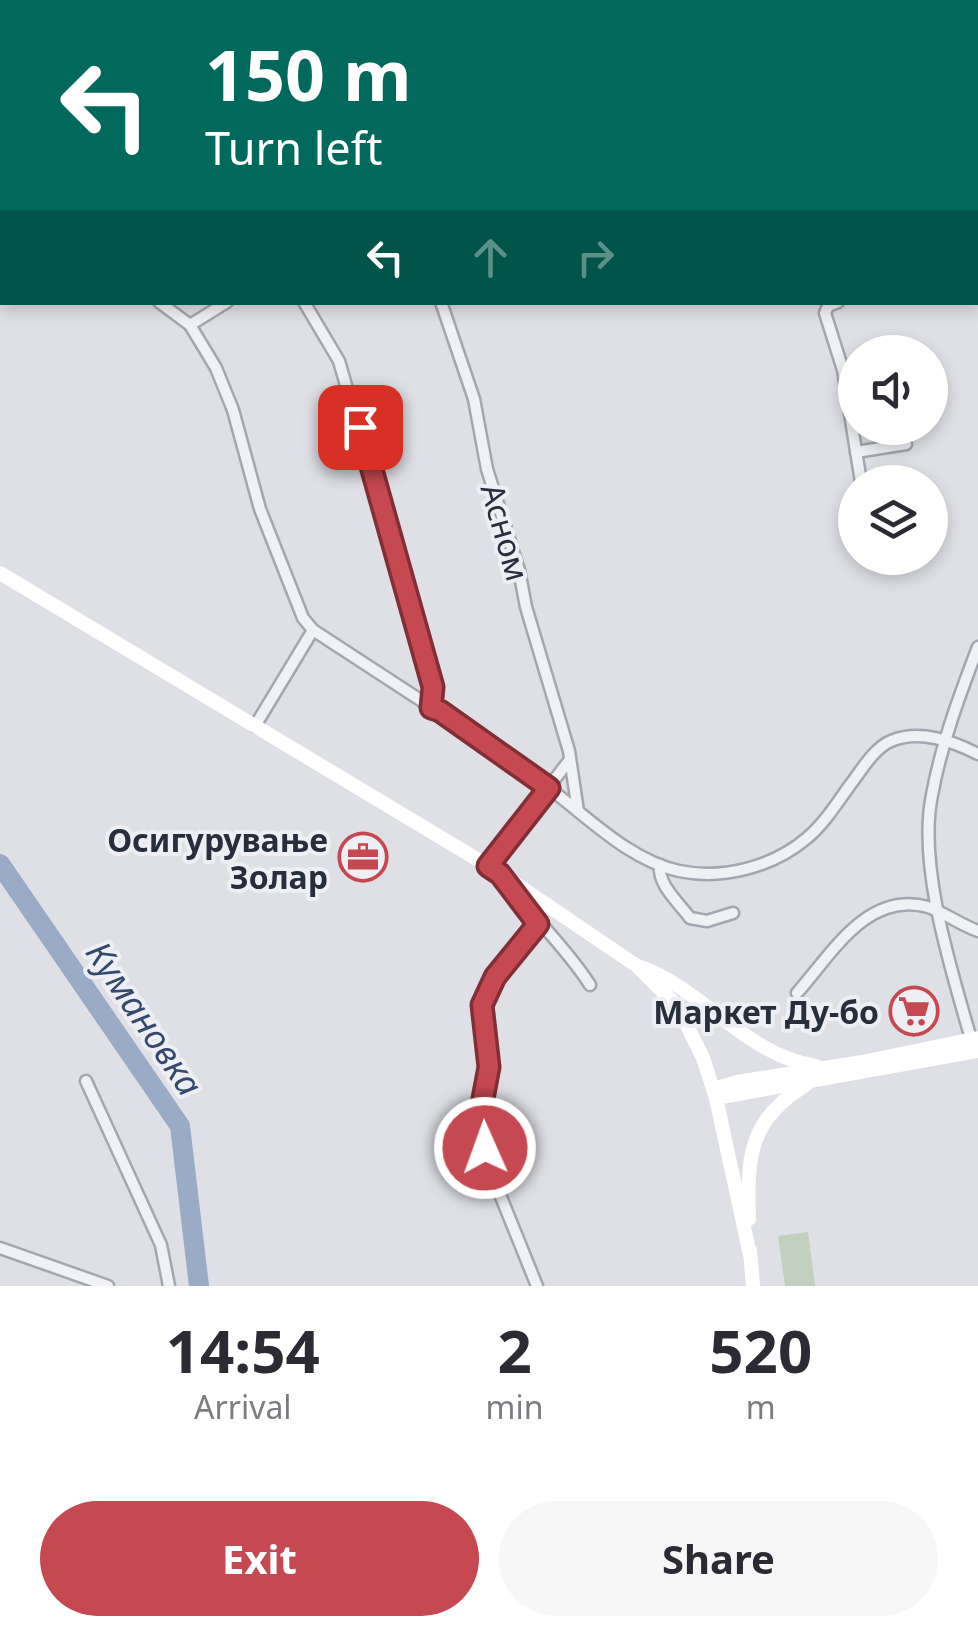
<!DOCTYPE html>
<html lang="en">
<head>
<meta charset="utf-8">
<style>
  body { margin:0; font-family:"Noto Sans",sans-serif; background:#f7f7f7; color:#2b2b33; height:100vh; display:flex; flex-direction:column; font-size:38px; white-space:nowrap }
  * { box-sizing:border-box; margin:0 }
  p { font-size:32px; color:#7c7c81 }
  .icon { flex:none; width:55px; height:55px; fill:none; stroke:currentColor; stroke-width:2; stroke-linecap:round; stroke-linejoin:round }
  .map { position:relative; height:1286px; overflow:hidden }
  .details { display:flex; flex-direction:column; background:#fff; flex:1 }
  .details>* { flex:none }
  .guide { position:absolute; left:0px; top:0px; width:980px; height:305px; box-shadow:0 5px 15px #0003; background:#00695c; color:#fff; overflow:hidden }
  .fabs { position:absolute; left:838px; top:335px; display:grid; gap:20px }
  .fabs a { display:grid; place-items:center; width:110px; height:110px; border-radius:50%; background:#fff; box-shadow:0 5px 15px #0003; font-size:50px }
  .pin { position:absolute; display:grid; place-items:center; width:85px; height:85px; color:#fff; margin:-42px; border-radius:20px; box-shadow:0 5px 15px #0006 }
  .me { position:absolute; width:110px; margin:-55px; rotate:358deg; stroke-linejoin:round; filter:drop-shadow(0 0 8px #0008) }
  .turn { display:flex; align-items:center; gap:35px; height:210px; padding:0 40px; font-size:45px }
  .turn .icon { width:130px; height:130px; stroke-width:2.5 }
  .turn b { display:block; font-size:70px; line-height:85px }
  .lanes { display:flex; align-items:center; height:95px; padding:0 40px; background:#0003; justify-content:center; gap:50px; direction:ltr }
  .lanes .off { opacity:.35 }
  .eta { display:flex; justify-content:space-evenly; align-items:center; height:170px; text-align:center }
  .eta b { font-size:60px; font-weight:700; line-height:70px }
  .button { display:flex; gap:20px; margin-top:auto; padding:20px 40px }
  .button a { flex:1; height:115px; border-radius:60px; background:#c64851; color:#fff; font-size:40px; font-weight:700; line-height:115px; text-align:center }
  .button a+a { background:#f7f7f7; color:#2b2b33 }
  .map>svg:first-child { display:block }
  .green { fill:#c2d0bf }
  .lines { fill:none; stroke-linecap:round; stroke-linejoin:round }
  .river { stroke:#9aabc5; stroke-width:20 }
  .street-casing { stroke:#a4a7b0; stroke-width:15 }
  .street { stroke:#f0f1f5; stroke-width:10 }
  .secondary { stroke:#fff; stroke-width:14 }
  .route-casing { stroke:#812f35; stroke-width:25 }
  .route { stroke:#c64851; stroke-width:18 }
  .labels { text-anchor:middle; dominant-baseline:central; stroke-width:8; stroke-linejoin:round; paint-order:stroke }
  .street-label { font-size:32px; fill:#282e3c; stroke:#edeff4 }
  .poi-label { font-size:32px; font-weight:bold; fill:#282e3c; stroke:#edeff4; text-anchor:end }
  .water-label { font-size:35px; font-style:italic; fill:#34496e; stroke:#edeff4 }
</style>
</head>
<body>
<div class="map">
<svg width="978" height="1286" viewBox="0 0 978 1286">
  <rect width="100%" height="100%" fill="#dee0e6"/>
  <!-- green -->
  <polygon class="green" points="808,1232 815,1286 785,1286 778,1236"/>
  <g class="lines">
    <!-- river -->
    <polyline class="river" points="0,864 180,1126 199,1286"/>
    <!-- street casing -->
    <g class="street-casing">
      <g id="street">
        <polyline points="545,0 548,2"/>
        <polyline points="814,0 815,2"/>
        <polyline points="115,2 116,0"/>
        <polyline points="413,2 418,0"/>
        <polyline points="773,2 781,0"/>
        <polyline points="0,139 2,137"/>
        <polyline points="159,302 190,325 227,302"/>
        <path d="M304,302l35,59 94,326 -2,20 9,4c34,27 71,49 106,75 40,29 82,74 133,85 44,9 94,-4 128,-33 17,-14 30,-35 43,-53 11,-14 24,-37 41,-44 29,-12 61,0 87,13"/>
        <polyline points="441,302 474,399 487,469 519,570 526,607 569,751 578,811"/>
        <polyline points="838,302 828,306 825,313 843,370 861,482"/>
        <polyline points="190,325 216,368 233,410 260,509 303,618 313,630 431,707"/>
        <polyline points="856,452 906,444"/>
        <polyline points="255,726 313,630"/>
        <path d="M660,865c-3,19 19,38 30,53l17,3 26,-8"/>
        <polyline points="488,866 568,762"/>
        <path d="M506,881c26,36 60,66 84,104"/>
        <path d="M797,993c34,-38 70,-103 131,-86 17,6 33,18 50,24"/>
        <path d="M973,1046c-20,-71 -56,-179 -41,-251 9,-50 28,-101 46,-148"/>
        <polyline points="86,1081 161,1245 169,1286"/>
        <polyline points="0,1248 108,1286"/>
        <polyline points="537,1286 497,1187 479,1121 489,1067 482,1005 486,991 538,924"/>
      </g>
    </g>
    <!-- street -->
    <use href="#street" class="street"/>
    <!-- secondary -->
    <g class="secondary">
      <polyline points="0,573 500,873 637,966 678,1007 703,1058 716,1098 750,1255"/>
      <path d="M640,967c62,21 105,88 176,99"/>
      <polyline points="714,1089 737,1082 862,1062 978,1038"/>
      <polyline points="716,1098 978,1051"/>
      <path d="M749,1219c-2,-64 0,-99 58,-135"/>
      <polyline points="750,1250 753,1286"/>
    </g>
  </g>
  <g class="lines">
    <!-- route casing -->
    <g class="route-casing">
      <polyline id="route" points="360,427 433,687 431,708 440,711 549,788 488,866 500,874 538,924 495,977 482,1005 489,1067 479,1120 485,1148"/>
    </g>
    <!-- route -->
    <use href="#route" class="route"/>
  </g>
  <!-- icons -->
  <defs>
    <g id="office-ring" transform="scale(2.5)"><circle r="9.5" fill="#edeff4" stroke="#c64851" stroke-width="1.5"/><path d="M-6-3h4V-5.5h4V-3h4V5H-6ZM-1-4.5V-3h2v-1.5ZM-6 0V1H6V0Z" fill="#c64851"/></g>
    <g id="supermarket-ring" transform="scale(2.5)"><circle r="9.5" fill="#edeff4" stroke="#c64851" stroke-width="1.5"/><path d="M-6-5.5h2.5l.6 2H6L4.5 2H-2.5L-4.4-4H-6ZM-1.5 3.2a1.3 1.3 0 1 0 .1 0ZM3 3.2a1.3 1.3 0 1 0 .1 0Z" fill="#c64851"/></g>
  </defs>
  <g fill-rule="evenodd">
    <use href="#office-ring" x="363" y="857"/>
    <use href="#supermarket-ring" x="914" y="1011"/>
  </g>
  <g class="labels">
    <!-- street labels -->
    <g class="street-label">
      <text transform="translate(506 532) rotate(74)">Асном</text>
    </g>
    <!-- poi labels -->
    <g class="poi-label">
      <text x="328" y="839">Осигурување<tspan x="328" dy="37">Золар</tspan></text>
      <text x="879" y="1011">Маркет Ду-бо</text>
    </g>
    <!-- water labels -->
    <g class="water-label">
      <text transform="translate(145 1018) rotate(56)">Кумановка</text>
    </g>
  </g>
</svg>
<div class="fabs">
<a><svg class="icon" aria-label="sound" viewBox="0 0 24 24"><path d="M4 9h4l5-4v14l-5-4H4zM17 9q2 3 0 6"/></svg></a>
<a><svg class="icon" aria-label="layers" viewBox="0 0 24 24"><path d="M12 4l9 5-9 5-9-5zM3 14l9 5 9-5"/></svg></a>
</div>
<div class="pin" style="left:360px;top:427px;background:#d93025"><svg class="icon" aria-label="arrive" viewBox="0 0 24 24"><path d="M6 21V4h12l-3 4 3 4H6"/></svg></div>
<svg class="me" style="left:485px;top:1148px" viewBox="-20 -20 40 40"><circle r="17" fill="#c64851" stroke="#fff" stroke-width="3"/><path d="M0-11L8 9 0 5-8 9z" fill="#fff"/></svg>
<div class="guide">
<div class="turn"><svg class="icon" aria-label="left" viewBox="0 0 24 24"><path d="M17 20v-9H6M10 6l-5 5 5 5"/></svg><div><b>150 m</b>Turn left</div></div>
<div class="lanes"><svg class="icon" aria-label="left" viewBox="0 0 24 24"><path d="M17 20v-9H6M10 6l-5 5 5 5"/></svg><svg class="icon off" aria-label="ahead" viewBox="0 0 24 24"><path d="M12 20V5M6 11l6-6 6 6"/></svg><svg class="icon off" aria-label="right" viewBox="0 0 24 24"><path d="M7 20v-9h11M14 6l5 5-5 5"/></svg></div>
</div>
</div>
<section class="details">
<div class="eta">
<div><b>14:54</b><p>Arrival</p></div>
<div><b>2</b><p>min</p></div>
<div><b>520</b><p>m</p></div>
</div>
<div class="button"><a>Exit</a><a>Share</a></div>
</section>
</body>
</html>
